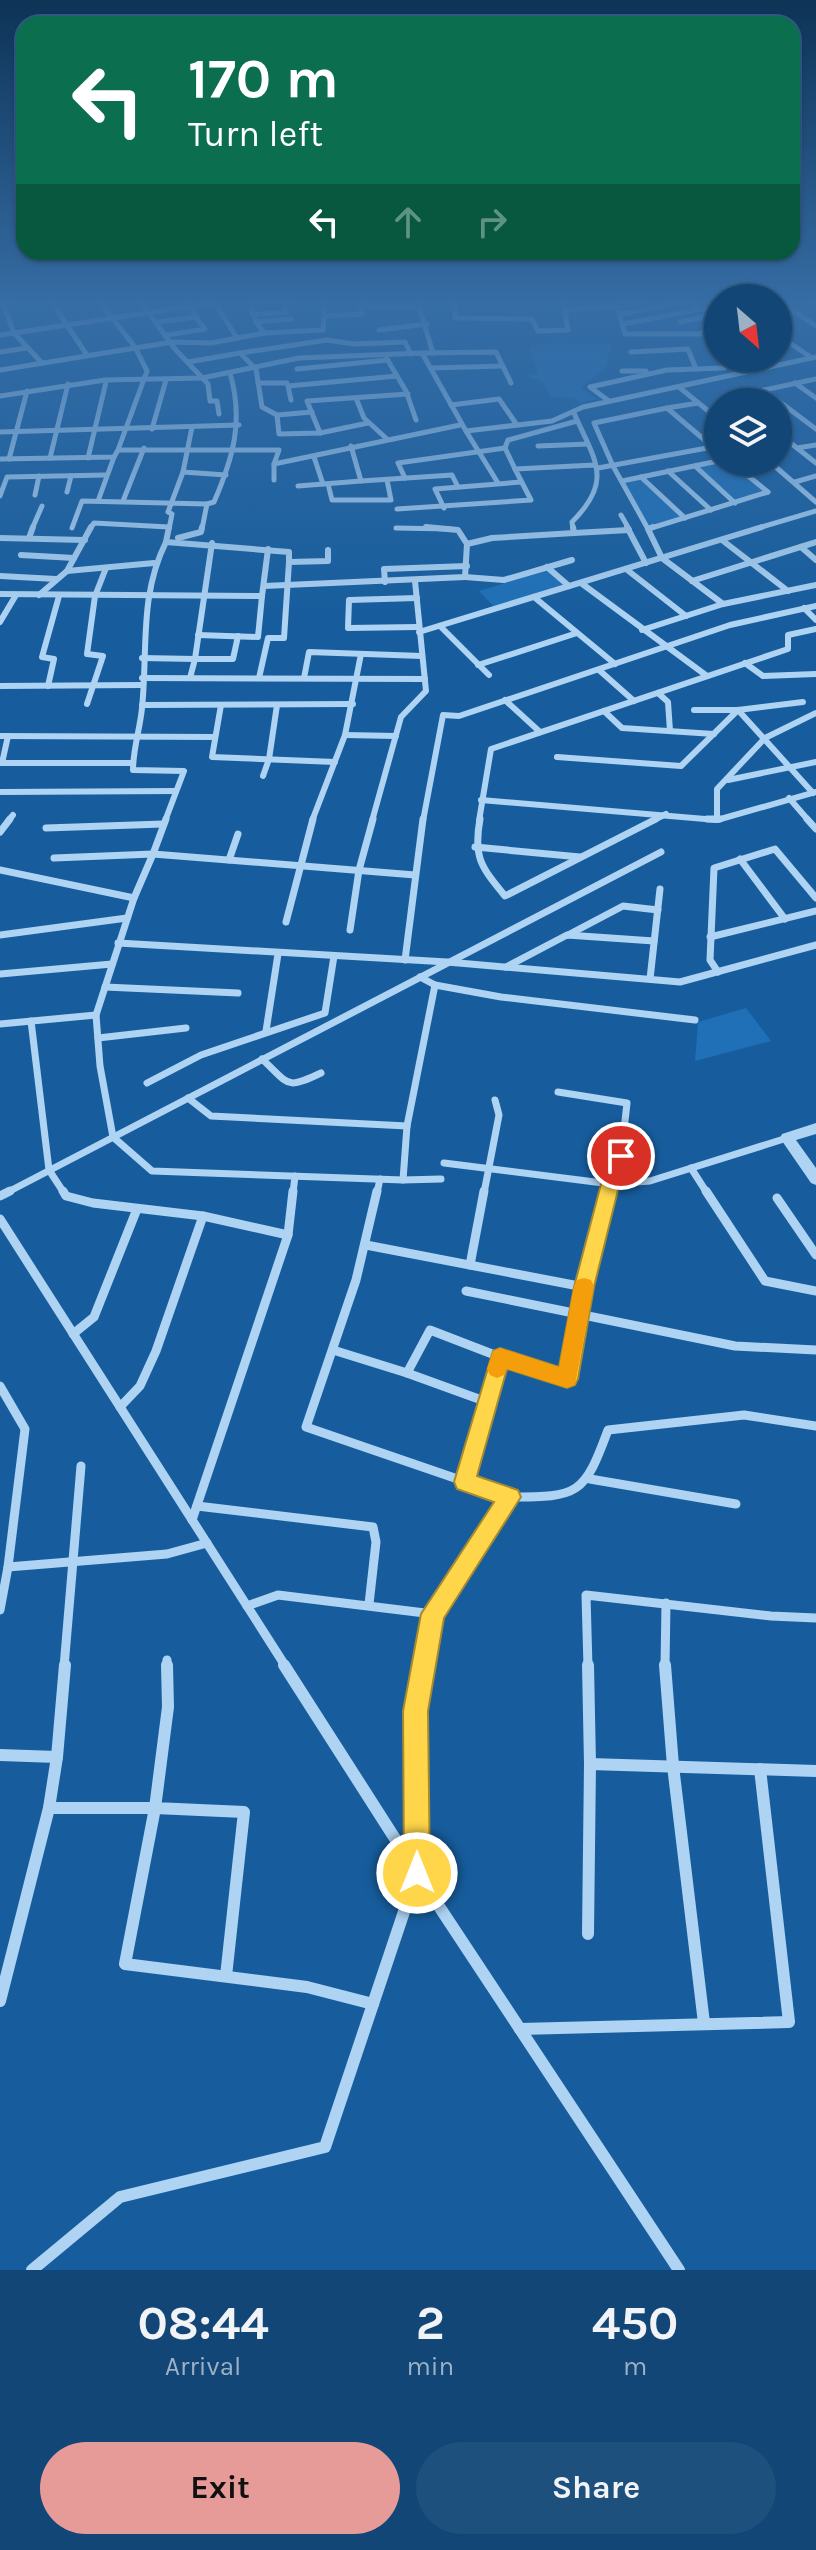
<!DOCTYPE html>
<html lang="en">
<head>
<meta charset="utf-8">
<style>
  body { margin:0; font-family:Karla,sans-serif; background:#1e507e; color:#f1f3f6; height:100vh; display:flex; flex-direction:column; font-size:30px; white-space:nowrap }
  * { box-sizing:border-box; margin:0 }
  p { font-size:26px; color:#9cb1c5 }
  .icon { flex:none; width:44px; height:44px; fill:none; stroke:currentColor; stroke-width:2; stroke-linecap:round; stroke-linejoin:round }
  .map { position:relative; height:2270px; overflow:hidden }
  .side { display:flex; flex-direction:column; background:#114676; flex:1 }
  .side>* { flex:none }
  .guide { position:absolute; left:16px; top:16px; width:784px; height:244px; border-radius:24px; box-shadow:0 2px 6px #0004,0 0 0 2px #305e88; background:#0b6e4f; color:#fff; overflow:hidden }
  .needle { width:52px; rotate:152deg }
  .tools { position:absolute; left:704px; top:284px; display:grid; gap:16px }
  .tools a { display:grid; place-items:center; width:88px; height:88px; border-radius:50%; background:#114676; box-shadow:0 2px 6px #0004,0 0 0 2px #305e88; font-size:40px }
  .pin { position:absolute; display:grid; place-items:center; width:68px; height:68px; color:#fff; margin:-34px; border:4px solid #fff; border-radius:50%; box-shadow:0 2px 8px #0007 }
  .me { position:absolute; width:88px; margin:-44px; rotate:0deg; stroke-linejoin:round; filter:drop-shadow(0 0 6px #0008) }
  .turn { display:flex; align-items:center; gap:28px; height:168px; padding:0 40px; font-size:36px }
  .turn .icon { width:104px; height:104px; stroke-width:2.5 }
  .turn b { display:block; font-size:56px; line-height:68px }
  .lanes { display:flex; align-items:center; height:76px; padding:0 40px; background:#0003; justify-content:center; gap:40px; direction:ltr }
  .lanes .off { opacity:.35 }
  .eta { display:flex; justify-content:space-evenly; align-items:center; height:136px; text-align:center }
  .eta b { font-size:48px; font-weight:700; line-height:56px }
  .button { display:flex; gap:16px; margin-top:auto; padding:16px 40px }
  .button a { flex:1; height:92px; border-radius:48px; background:#e69b98; color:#111; font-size:32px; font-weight:700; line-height:92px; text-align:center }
  .button a+a { background:#1e507e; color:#f1f3f6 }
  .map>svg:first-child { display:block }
  .green { fill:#1f70b7 }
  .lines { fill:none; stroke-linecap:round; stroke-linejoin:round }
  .minor-far4 { stroke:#aed3f3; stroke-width:5 }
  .minor-far3 { stroke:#aed3f3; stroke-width:6 }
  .minor-far2 { stroke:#aed3f3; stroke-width:7 }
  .minor-far1 { stroke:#aed3f3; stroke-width:9 }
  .minor { stroke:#aed3f3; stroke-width:12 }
  .tertiary { fill:#aed3f3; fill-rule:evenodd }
  .route { fill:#ffd54a; stroke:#a68a30; stroke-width:2 }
  .slow { fill:#f59e0b }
</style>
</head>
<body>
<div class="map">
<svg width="816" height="2270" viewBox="0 0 816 2270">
  <rect width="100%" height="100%" fill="#175d9d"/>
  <!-- green -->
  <g class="green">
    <polygon points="552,343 612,344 605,369 581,387 597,399 581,403 575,398 551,397 543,382 527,376 538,374 530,349 532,346"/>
    <polygon points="728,462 764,492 735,500 696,467"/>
    <polygon points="640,478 682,517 649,527 623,480"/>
    <polygon points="547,570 565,586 495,608 479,591"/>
    <polygon points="746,1008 771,1041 695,1061 698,1022"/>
  </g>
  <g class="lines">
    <!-- minor-far4 -->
    <g class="minor-far4">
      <polyline points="2,300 14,333 191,306 196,317 157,322"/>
      <polyline points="50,300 87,355"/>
      <polyline points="98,300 135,347 147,371 118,450"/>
      <polyline points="139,300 175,349 208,384 210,401 217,401 219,414"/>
      <polyline points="184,300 191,306 215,305"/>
      <polyline points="213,300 237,338"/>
      <polyline points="417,300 433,353"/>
      <polyline points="455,300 455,318 532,319 538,331 568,330 563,300"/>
      <polyline points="778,300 816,326"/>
      <polyline points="811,300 816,303"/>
      <polyline points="1,303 19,300"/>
      <polyline points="617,306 650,300"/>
      <polyline points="362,307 418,306"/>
      <polyline points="564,310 617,306 625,334 699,334 718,328"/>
      <polyline points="252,314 285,313 285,308"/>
      <polyline points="621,314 689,301 712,315 680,322"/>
      <polyline points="324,316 325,300"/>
      <polyline points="256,322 250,302 300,300"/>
      <polyline points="623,324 701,309"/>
      <polyline points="379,330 427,324"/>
      <polyline points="704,331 718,357"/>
      <polyline points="264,333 256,322 291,319"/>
      <polyline points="0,335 14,333 42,363"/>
      <polyline points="167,335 205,329 196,317"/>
      <polyline points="778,335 812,358"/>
      <polyline points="0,352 27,348"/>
      <polyline points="631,352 688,349 696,369"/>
      <polyline points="422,353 496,352 511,383"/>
      <polyline points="387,359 406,391 416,420"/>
      <polyline points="188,362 240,353"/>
      <polyline points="431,368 503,366"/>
      <polyline points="297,369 388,360"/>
      <polyline points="0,370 172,342 211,343 264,333 323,330 324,316 362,314 360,300"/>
      <polyline points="622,371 646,371"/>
      <polyline points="258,383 287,383"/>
      <polyline points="795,383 816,398"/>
      <polyline points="679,387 718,419"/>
      <polyline points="764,390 816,429"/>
      <polyline points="0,396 105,380 202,378 299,358 422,353 466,431 552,421 583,407 816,357"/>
      <polyline points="356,398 364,418 387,439"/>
      <polyline points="291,400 288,386 397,376"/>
      <polyline points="609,401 590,387 667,370 724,368"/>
      <polyline points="738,402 731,397 816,379"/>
      <polyline points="698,403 667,408 714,448"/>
      <polyline points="451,405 499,399 517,425"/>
      <polyline points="312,412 277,415 262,407 256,369 240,353 327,340 354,344 405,342 411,354"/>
      <polyline points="277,415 279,434 320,433 307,401 408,394"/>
      <polyline points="152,429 166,380"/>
      <polyline points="466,431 498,483"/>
      <polyline points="0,432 239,425"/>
      <polyline points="320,433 368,423"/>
      <polyline points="778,433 816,463"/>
      <polyline points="351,446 361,481 452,475 458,487"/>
      <polyline points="538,446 588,444"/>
      <polyline points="505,448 508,440 577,421"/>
      <polyline points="797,448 816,445"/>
      <polyline points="314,457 323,484"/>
      <polyline points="50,458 68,384"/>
      <polyline points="88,458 106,382"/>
      <polyline points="0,459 114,457 118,450 279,450 274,464 460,425"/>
      <polyline points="9,459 27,391"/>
      <polyline points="731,462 768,492"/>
      <polyline points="770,462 816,502"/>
      <polyline points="274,464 274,480"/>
      <polyline points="695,466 735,503"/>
      <polyline points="668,471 711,510"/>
      <polyline points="183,472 226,475"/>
      <polyline points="641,477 685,518"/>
      <polyline points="405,478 398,463 505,448 515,469"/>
      <polyline points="622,481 718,461"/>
      <polyline points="795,482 816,476"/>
      <polyline points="328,484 332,500 391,500 387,480"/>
      <polyline points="298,486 361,481"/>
      <polyline points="67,492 71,476"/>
      <polyline points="35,495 39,476"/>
      <polyline points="0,496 7,477 105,475"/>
      <polyline points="98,501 114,457"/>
      <polyline points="123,501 144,448"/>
      <polyline points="444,508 435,489 521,482"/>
      <polyline points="397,509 531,500 515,469 594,465 598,468 718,446"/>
      <polyline points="621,515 629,529"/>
      <polyline points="72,528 82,501 207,504"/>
      <polyline points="396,528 451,529"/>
      <polyline points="32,529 42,506"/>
      <polyline points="90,529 94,523 169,527"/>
      <polyline points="169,529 172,514 168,512 183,472 192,427"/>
      <path d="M202,529l5,-25 7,-2c19,-44 30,-81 16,-129"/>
      <path d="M573,529l-1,-7c42,-42 23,-61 2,-109"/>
      <polyline points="648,529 613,466 594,423 667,408"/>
      <polyline points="648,529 768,492"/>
      <polyline points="755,529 816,511"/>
    </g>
    <!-- minor-far3 -->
    <g class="minor-far3">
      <polyline points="426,527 458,530 467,544"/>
      <polyline points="627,527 646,563"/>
      <polyline points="653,527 648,529 662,558 723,604"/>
      <polyline points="574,533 629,530"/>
      <polyline points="0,538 85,540"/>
      <polyline points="29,538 33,527"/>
      <polyline points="178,538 201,532 202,527"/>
      <polyline points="722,540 788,591"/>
      <polyline points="166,542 169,527"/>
      <polyline points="801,547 816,560"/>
      <polyline points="21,555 74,558"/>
      <polyline points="547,567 569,586"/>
      <polyline points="626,569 686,616"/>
      <polyline points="67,571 91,527"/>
      <polyline points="0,576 56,579"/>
      <polyline points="465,577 504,580 572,560"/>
      <polyline points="692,581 816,542"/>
      <polyline points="385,582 384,569 467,566"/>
      <polyline points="581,583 707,676"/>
      <polyline points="264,586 465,577 467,544 492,538 574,533 573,527"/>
      <polyline points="0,594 262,596 268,549"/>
      <polyline points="39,595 67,571 154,563"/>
      <polyline points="534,597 615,664"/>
      <polyline points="417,598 349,600 348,628 418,627"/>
      <polyline points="804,608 816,620"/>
      <polyline points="0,622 16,595"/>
      <polyline points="440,626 489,675"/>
      <polyline points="642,630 723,604 816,585"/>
      <polyline points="419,632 762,527"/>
      <polyline points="198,635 258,637 262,596"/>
      <polyline points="142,658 195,659 212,543"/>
      <polyline points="745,663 763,676 816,674"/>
      <polyline points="478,665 577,633"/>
      <polyline points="599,670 634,701"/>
      <polyline points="142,678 425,679"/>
      <polyline points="190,678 195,659 233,659 238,636"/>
      <polyline points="259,678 268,638 284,638 289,562 328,561 328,550"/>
      <polyline points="304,678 309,652 422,656"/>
      <polyline points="0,686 141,685"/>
      <polyline points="48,686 54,659 42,657 59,596"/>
      <polyline points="658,693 668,702 670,731"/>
      <polyline points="505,700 540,732"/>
      <polyline points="87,704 103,656 87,654 95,596 106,568"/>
      <polyline points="142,705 353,704"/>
      <polyline points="221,705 212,757 335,762"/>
      <polyline points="694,710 738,710 803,702"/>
      <polyline points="604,711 622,728 714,734"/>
      <polyline points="345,735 396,736"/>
      <polyline points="0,736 215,737"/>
      <polyline points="557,757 681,766 738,710 813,793"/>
      <polyline points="0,763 132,763"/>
      <polyline points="2,763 8,736"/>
      <polyline points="263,776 269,759 277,705"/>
      <polyline points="728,780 816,762"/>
      <polyline points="0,792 176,791"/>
      <polyline points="789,798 809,821"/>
      <polyline points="481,800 717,820 816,792"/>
      <polyline points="717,820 717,789 765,738 816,713"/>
      <polyline points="8,821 13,815"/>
      <path d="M165,821l19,-50 -51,-1c0,-21 7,-41 9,-62 6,-58 -3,-112 24,-166l123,10v10"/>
      <polyline points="312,821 345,735 361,654"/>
      <polyline points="372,821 401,717 426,691 415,581"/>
      <polyline points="423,821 443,715 459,716 730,625 816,606"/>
      <polyline points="479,821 491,749 788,649 788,635 816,629"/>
      <polyline points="652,821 666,814"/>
    </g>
    <!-- minor-far2 -->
    <g class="minor-far2">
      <polyline points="166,819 153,854 415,875"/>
      <path d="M480,819c-7,38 1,48 25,77l151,-77"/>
      <polyline points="707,819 720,819"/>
      <polyline points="807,819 816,829"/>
      <polyline points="46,828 163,824"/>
      <polyline points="0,832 10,819"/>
      <polyline points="475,847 580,857"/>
      <polyline points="54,858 153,854 134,898 96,1015 100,1066 113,1137 152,1171 403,1180 407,1126 435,985"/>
      <polyline points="740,859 785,919"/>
      <polyline points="229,860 238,834"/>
      <polyline points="0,870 134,898"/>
      <polyline points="286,922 313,819"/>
      <polyline points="350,930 359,870 373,819"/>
      <polyline points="0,935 127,918"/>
      <polyline points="568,935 623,906 658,910"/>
      <polyline points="710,937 816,911"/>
      <polyline points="118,943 447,962 680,982 816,945"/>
      <polyline points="405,960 423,819"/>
      <polyline points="506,967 567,935 654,941"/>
      <polyline points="718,972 710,960 714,868 775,849 816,898"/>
      <polyline points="0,974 112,964"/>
      <polyline points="420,977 435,985 501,997 695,1020"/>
      <polyline points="650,979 660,889"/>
      <polyline points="105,987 238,993"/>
      <polyline points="31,1021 49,1170 64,1193"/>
      <polyline points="0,1024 96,1015"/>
      <polyline points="266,1031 278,954"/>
      <polyline points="98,1038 186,1028"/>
      <path d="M262,1059c28,26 23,31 59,14"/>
      <polyline points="147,1083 201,1055 325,1013 334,956"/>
      <polyline points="558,1092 627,1103 618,1183"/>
      <polyline points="188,1098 211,1116 407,1126"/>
      <polyline points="444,1163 611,1184 650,1181 787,1138"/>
      <polyline points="691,1168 707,1193"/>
      <polyline points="403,1180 441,1179"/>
      <polyline points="6,1193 661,852"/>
      <polyline points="293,1193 295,1176"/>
      <polyline points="377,1193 380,1179"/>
      <polyline points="484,1193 499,1115 495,1100"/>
      <polyline points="609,1193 611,1184"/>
    </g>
    <!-- minor-far1 -->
    <g class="minor-far1">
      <polyline points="63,1191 66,1196 93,1203 203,1216 288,1235"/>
      <polyline points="377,1191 356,1280 306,1427 510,1497"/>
      <polyline points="706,1191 765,1281 816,1291"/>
      <polyline points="0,1196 10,1191"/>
      <polyline points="777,1198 816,1255"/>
      <polyline points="0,1219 286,1667"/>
      <polyline points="366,1245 584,1287"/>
      <polyline points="470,1265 484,1191"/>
      <polyline points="466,1291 735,1346 816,1350"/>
      <polyline points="73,1334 94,1317 137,1209"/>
      <polyline points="333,1350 407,1373 430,1330 500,1357 465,1482"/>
      <polyline points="500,1357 567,1379 584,1287 609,1191"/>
      <polyline points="407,1373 487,1402"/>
      <polyline points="0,1386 25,1429 8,1567"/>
      <polyline points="120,1407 140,1386 156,1351 203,1216"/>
      <polyline points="590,1479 736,1504"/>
      <polyline points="197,1506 373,1527 376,1542 369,1604"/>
      <polyline points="192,1520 288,1235 293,1191"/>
      <polyline points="247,1606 278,1595 433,1614"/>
      <polyline points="0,1610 8,1567 167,1554 207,1543"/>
      <polyline points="167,1660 167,1667"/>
      <polyline points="64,1667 81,1466"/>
      <path d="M423,1667l10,-53 77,-117c69,0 74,-2 98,-67l136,-15 72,11"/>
      <polyline points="588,1667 586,1595 771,1616 816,1618"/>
      <polyline points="665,1667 666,1603"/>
    </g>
    <!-- minor -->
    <g class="minor">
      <polyline points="65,1665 57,1757 49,1808 155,1808 125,1964 307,1987 373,2004"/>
      <polyline points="167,1665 168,1707 155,1808 244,1812 226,1976"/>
      <polyline points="284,1665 417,1873 679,2270"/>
      <polyline points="588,1665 590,1764 816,1771"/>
      <polyline points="665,1665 673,1766 704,2023"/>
      <polyline points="0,1755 57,1757"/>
      <polyline points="588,1934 590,1764"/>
      <polyline points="0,2001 49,1808"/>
      <polyline points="520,2029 789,2022 760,1769"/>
      <polyline points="32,2270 120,2197 325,2147 417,1873 415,1711 424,1665"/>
    </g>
    <!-- tertiary -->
    <polygon class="tertiary" points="816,1123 816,1134 796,1140 816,1168 816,1185 811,1183 780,1138 782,1134"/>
  </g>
  <!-- sky -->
  <linearGradient id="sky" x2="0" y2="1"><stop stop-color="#0d3356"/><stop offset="0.49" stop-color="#366da5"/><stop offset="1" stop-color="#366da5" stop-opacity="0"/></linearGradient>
  <rect width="816" height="617" fill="url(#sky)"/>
  <!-- route -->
  <polygon class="route" points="621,1149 630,1156 627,1183 618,1190 594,1287 578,1379 575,1385 567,1388 507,1369 477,1476 518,1490 521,1497 444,1618 428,1711 430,1873 426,1882 417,1886 408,1882 404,1873 403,1711 421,1614 494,1502 457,1489 454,1482 493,1351 500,1348 559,1367 574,1287 601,1184 609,1177 614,1151"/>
  <!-- slow -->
  <polygon class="slow" points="584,1278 591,1280 594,1286 575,1385 567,1388 507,1369 504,1375 497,1378 490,1375 487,1369 493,1351 500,1348 559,1367 574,1286 577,1280"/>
</svg>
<div class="tools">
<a><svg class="needle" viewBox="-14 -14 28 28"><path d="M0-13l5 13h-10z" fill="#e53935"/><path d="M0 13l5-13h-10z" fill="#9cb1c5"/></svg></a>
<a><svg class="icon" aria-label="layers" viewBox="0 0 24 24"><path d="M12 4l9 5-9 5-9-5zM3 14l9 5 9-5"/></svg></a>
</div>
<div class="pin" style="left:621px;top:1156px;background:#d93025"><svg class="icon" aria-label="arrive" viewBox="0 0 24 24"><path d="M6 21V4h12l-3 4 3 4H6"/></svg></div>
<svg class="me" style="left:417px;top:1873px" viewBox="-20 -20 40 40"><circle r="17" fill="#ffd54a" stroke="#fff" stroke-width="3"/><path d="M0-11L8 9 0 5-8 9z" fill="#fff"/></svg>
<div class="guide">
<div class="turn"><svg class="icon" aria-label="left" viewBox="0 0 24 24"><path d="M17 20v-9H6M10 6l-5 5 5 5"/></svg><div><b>170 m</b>Turn left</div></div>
<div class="lanes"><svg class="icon" aria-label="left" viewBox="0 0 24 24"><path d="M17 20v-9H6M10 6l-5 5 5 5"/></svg><svg class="icon off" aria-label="ahead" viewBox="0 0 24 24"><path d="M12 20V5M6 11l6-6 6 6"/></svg><svg class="icon off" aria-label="right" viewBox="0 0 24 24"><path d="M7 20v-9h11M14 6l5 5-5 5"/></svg></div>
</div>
</div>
<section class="side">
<div class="eta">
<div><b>08:44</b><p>Arrival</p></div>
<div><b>2</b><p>min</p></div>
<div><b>450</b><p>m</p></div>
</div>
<div class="button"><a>Exit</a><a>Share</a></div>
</section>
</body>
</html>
